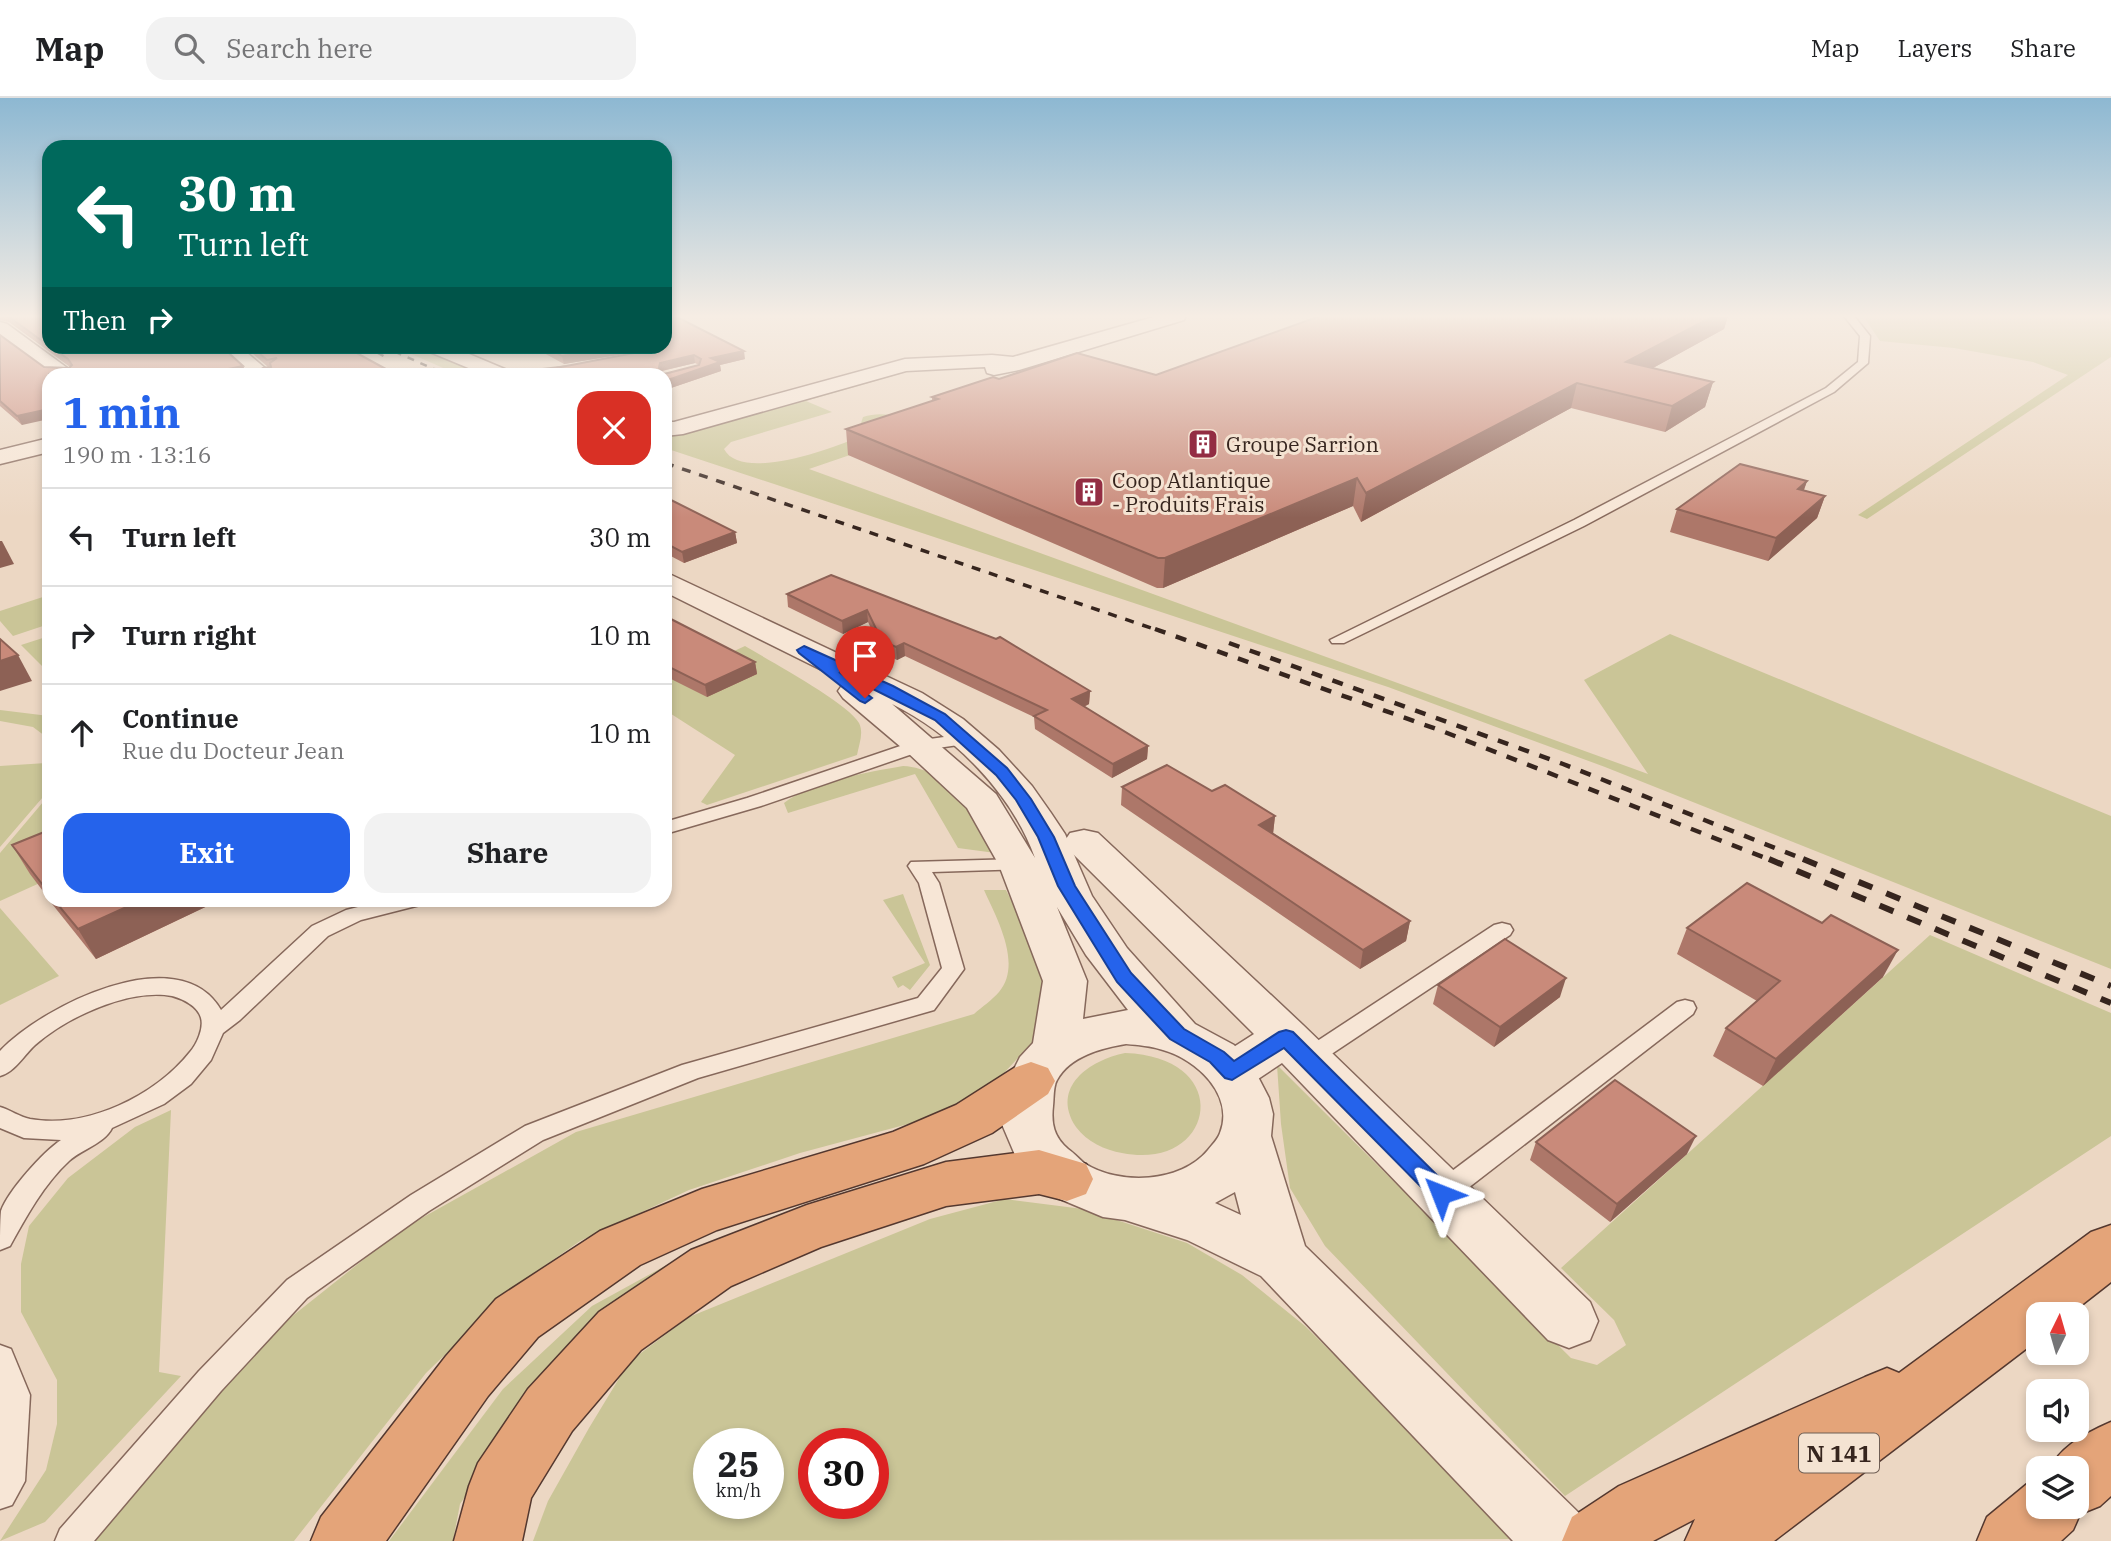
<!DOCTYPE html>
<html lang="en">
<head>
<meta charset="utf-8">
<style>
  body { margin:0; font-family:"IBM Plex Serif",serif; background:#f2f2f2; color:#202124; height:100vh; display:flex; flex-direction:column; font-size:26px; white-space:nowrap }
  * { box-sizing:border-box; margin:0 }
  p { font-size:23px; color:#757577 }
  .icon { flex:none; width:38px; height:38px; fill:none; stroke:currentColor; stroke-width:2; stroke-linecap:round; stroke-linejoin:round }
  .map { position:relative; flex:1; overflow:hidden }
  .panel { position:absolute; left:42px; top:270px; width:630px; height:539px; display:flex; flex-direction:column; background:#fff; border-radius:21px; box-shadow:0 4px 10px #0003 }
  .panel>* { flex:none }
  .banner { position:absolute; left:42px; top:42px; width:630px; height:214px; border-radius:21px; box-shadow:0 4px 10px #0003; background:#00695c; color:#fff; overflow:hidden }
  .needle { width:46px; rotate:5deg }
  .controls { position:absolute; left:2026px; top:1204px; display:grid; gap:14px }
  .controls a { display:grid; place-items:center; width:63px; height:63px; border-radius:14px; background:#fff; box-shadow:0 4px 10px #0003; font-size:35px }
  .speed { position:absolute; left:693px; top:1330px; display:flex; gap:14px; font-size:35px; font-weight:700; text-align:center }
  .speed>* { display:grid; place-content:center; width:91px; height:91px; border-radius:50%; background:#fff; box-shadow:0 4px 10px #0003; line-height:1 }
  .speed small { font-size:18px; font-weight:400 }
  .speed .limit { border:10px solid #d22; background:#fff; color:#111 }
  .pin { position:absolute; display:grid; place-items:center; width:60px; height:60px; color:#fff; margin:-72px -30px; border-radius:50% 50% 50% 0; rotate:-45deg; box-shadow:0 0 7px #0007 }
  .pin .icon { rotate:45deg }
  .me { position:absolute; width:77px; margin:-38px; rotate:315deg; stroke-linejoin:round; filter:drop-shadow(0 0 5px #0008) }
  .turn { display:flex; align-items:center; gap:24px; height:147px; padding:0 21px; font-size:32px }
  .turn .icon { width:91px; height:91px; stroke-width:2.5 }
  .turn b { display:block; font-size:49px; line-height:60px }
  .then { display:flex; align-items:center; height:66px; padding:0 21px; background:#0003; gap:14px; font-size:26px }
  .round { display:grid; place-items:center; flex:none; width:74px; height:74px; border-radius:21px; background:#f2f2f2 }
  .overview { display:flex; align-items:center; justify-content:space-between; height:119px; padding:0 21px }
  h1 { font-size:42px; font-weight:700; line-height:52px; color:#2563eb }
  .action { display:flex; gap:14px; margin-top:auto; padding:14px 21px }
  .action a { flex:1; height:80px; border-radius:21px; background:#2563eb; color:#fff; font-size:28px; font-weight:700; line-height:80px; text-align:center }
  .action a+a { background:#f2f2f2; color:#202124 }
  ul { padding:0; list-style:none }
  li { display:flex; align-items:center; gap:21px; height:98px; padding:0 21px; border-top:2px solid #e0e0e0 }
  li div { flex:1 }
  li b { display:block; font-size:26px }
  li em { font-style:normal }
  header { display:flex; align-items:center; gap:42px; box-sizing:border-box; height:98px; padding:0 35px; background:#fff; border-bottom:2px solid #e0e0e0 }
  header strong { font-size:33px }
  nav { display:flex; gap:38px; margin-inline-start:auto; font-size:24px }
  .search { width:490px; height:63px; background:#f2f2f2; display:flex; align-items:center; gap:18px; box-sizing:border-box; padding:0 24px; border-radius:21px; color:#757577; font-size:26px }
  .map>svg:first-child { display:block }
  .green { fill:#cac597; fill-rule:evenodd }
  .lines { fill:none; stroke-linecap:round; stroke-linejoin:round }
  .service-casing { stroke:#86685b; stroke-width:3 }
  .minor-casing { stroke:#86685b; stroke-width:3 }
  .tertiary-casing { stroke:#86685b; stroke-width:3 }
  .trunk-casing { stroke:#54382f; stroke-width:3 }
  .service { fill:#f7e6d6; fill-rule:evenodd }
  .minor { fill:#f7e6d6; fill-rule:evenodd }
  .tertiary { fill:#f7e6d6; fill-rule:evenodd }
  .trunk { fill:#e4a479; fill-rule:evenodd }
  .rail-far3 { stroke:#36251e; stroke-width:2.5; stroke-dasharray:7 7; stroke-linecap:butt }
  .rail-far2 { stroke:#36251e; stroke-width:3.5; stroke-dasharray:9 9; stroke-linecap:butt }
  .rail-far1 { stroke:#36251e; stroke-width:4.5; stroke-dasharray:11 11; stroke-linecap:butt }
  .rail { stroke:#36251e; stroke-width:6; stroke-dasharray:15 15; stroke-linecap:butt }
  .wall { fill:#ad7769; fill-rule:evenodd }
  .shaded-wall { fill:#8d6155 }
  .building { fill:#c98a7a; stroke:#8d6155; stroke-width:2; fill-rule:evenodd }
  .route { fill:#2563eb; stroke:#184099; stroke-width:2 }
  .labels { text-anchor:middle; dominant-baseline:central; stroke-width:6; stroke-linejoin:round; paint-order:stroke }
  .far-poi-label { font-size:21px; fill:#36251e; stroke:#f4e3d2; text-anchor:start }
  .shield { fill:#f4e3d2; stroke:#6f5e54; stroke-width:2 }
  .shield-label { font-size:23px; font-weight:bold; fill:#36251e }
</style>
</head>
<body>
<header>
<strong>Map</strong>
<div class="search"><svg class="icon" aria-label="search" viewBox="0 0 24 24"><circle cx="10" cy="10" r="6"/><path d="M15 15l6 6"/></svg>Search here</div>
<nav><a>Map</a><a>Layers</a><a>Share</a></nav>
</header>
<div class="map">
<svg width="2111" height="1443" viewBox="0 0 2111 1443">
  <rect width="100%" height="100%" fill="#ecd7c3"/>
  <!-- green -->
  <g class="green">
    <polygon points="1863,218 2111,218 2111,259 1867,421 1858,417 2068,277 2033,264 1954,250 1880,243"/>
    <polygon points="395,249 420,249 482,276 457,276"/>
    <path d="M966,268l3,2 -55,2 -108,31 26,11 -101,30 -7,7c17,33 107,0 132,-11l7,-21c24,-8 44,3 66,11l-120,41 839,305 -64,-94 86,-46 441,182v153l-506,-202 -217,-80 -723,-239v-13l237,-66z"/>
    <polygon points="49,497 49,526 13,538 0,523 0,513"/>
    <polygon points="49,538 49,575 21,547"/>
    <path d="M745,548c23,14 103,57 114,77 5,10 0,21 -2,32l-150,50 -6,-3 34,-47 -70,-45v-27z"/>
    <polygon points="0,612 49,618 49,641 33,629 0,623"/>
    <polygon points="49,655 49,692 0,749 0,668 46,665"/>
    <path d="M903,668c47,2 76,53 100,88l-45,-6 -43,-74 -127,39 -4,-10c26,-21 85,-31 119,-37z"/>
    <polygon points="49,697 49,746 42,784 0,803 0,755"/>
    <path d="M984,792h22l35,70 5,26 -13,56 -46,49 -64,29 -123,33 -111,37 -109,51 -63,44 -91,88 -132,168h-210l182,-204 136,-108 174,-97 398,-118c8,-7 18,-14 25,-22 24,-28 -3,-75 -15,-102z"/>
    <polygon points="903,796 930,867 910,892 903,887 898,890 892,879 925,865 883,802"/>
    <polygon points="0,810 59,878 0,907"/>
    <polygon points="1930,837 2111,915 2111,1038 1565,1398 1325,1148 1290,1090 1281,1026 1277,967 1571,1260 1597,1267 1626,1247 1614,1222 1561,1170"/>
    <path d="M1125,955c112,4 90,119 -3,100 -17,-3 -35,-11 -46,-26 -26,-40 14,-67 49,-74z"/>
    <polygon points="171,1012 159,1274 181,1278 45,1424 0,1443 46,1372 57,1326 57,1282 21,1214 21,1166 29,1128 68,1080 135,1029"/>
    <path d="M1005,1101l78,10 104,34 55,32 63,51 215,213 -987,2 15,-40 41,-73 40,-66 60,-45 241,-98zM709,1346h59v59h-59zM814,1346h59v59h-59z"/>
    <polygon points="674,1163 593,1228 533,1301 460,1406 453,1443 389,1443 503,1291 592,1208"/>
  </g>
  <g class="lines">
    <!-- service casing -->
    <g class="service-casing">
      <g id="service">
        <polygon points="1844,218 1854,218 1870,238 1868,265 1834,294 1584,428 1344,545 1332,545 1330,542 1574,422 1826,290 1858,264 1860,238"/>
        <polygon points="564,269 568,270 568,274 524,276 529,273"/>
        <polygon points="966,636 975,641 972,645 924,652 761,708 665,736 665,724 747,700 915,643"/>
        <polygon points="1019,761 1026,763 1029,767 1026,771 932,774 939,785 964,871 934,912 698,980 543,1042 429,1113 307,1200 221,1293 94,1443 55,1443 60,1431 199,1273 287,1182 411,1097 525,1028 682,967 918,900 942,870 919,785 908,768 911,764"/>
        <path d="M386,802h37l-3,5 -59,15 -33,16 -88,84 -17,13 -12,27 -20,24 -27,20 -52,24c-8,16 -30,21 -43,33 -25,23 -43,56 -59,85l-10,4c0,-12 0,-28 1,-39 7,-20 42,-59 60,-71l-37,-2 -24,-10v-21c10,3 20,10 30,12 57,10 125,-23 160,-67 7,-8 14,-24 11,-34 -3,-12 -18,-19 -29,-22 -43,-8 -105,21 -137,49 -11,10 -20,27 -35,31v-25c41,-44 179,-114 221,-41l91,-84 34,-16z"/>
        <polygon points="1502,825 1510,827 1513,832 1510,837 1315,967 1307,970 1299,967 1295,961 1299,955 1494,827"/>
        <polygon points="1685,902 1693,904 1696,910 1693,916 1450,1104 1441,1107 1432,1104 1428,1096 1432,1088 1677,904"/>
        <polygon points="0,1247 11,1251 30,1297 25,1383 12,1407 0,1411"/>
      </g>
    </g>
    <!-- minor casing -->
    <g class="minor-casing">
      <g id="minor">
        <polygon points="1157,218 1186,218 1184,222 1019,272 994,277 987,275 985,269 906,273 683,336 665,338 665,324 674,324 905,261 992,257 1013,259"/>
        <polygon points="0,224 7,226 70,272 73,276 50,276 0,239"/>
        <polygon points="422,248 450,248 507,272 510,276 483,276 425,252"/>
        <polygon points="1084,732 1098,735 1303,927 1590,1204 1598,1223 1590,1242 1569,1250 1548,1242 1282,965 1249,987 1232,992 1215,987 1208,974 1215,961 1254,936 1070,753 1064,744 1070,735"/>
      </g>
    </g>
    <!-- tertiary casing -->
    <g class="tertiary-casing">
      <g id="tertiary">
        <polygon points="216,248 239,248 272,276 250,276"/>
        <polygon points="49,340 49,354 0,366 0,352"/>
        <path d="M665,474l257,121 41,26 36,31 33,36 19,27 14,21 27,62 35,52 68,76 39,21 21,26 14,27 4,16 -2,22 34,110 278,271 10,24h-80l-252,-265 -74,-36 -62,-20 -22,-3 -55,-23 -27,-25 -20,-47 6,-39 13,-26 13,-14 10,-62 -44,-116 -32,-57 -59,-55 -65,-55 -5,-7 5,-7 5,-1 -183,-91zM892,606c61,30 120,89 143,154l-39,-64zM1057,809l29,48 42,55 -45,9 4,-38zM1126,946c12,1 25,2 37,6 33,9 72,45 57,83 -2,6 -8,12 -12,17 -27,33 -89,36 -124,13 -5,-4 -10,-10 -16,-14 -14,-12 -17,-25 -15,-43 1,-8 0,-19 4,-26 13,-24 45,-32 69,-36zM1235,1094l6,23 -26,-12z"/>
      </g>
    </g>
    <!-- trunk casing -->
    <g class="trunk-casing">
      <g id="trunk">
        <polygon points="1031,964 1048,970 1055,983 1048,996 992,1035 924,1066 717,1132 640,1167 538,1239 488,1298 386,1443 311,1443 321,1419 446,1258 496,1201 600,1133 702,1091 893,1034 956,1007 1014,970"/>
        <polygon points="1039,1052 1086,1066 1093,1081 1086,1096 1067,1103 1039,1096 946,1108 821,1149 731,1188 641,1252 572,1333 531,1400 522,1443 454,1443 469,1388 478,1365 528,1291 599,1214 691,1152 807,1107 946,1064"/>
        <polygon points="2111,1127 2111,1184 2070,1216 2039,1216 2039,1241 1774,1443 1685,1443 1695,1421 1653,1443 1562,1443 1572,1419 1619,1388 1865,1279 1887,1270 1899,1275 2091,1134"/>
        <path d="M2111,1324v74l-11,10 -20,8 -7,16 -12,11h-84l10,-24 40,-33 12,-5v28h38v-39h-26c9,-22 39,-37 60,-46z"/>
      </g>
    </g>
    <!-- service -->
    <use href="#service" class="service"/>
    <!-- minor -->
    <use href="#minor" class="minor"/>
    <!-- tertiary -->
    <use href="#tertiary" class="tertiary"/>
    <!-- trunk -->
    <use href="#trunk" class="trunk"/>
    <!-- rail-far3 -->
    <g class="rail-far3">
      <polyline points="365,248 389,261"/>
      <polyline points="382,248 445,276"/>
    </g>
    <!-- rail-far2 -->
    <polyline class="rail-far2" points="665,365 1160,533"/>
    <!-- rail-far1 -->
    <g class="rail-far1">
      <polyline points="1155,531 1442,633 1773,763"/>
      <polyline points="1229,545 1563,666 1808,763"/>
    </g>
    <!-- rail -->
    <g class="rail">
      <polyline points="1769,761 2111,905"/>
      <polyline points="1803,761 2111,888"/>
    </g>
  </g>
  <!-- wall -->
  <g class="wall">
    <polygon points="0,218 49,218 49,248 221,248 243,268 247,276 49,276 22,327 0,308 0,237 44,269 69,270 70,269 9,224 0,222"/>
    <polygon points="1320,218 1728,218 1724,231 1653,270 1713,284 1705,309 1665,334 1571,310 1361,424 1353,408 1163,490 1157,490 848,357 846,331 932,303 932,299 999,281 1156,277"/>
    <polygon points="244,248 344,248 268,269"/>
    <path d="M531,248h134l80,13 -25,6 1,6 -56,19v-16h-124l-1,-3 110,-21 -86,14zM695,265l4,2 -35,9 -2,-3z"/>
    <polygon points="1807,383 1804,392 1825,398 1817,420 1768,463 1670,434 1677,411"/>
    <polygon points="665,399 735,434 737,445 684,465 665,455"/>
    <polygon points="831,477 1090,593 1089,606 1084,609 1148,648 1147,661 1112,680 1035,631 1034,619 905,558 897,562 883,555 868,524 843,536 788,509 787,496"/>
    <polygon points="665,518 755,564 757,576 707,599 665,578"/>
    <polygon points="1122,689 1212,693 1275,718 1273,735 1410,823 1406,843 1360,871 1121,707"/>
    <polygon points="49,732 49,801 30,776 12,747"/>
    <polygon points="49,802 220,802 96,861"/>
    <polygon points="1822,825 1883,879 1763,988 1713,958 1726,930 1757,903 1677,856 1687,830"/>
    <polygon points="1438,887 1560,899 1494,949 1433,906"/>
    <polygon points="1536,1044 1687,1056 1610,1124 1530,1062"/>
  </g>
  <!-- shaded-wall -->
  <g class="shaded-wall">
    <polygon points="1714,218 1728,218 1724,231 1620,288 1626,264"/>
    <polygon points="619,248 651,248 652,251 564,266 562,258"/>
    <polygon points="744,253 745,261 720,267 721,273 665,292 665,283 712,267 711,260"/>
    <polygon points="694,257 695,265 661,273 659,270 660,265"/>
    <polygon points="243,268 247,276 204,276"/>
    <polygon points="1713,284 1705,309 1665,334 1672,308"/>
    <polygon points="1577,285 1571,310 1361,424 1366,395"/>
    <polygon points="49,311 49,321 22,327 17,318"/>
    <polygon points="1357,380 1353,408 1163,490 1165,460"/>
    <polygon points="1807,383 1799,405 1798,391"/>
    <polygon points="1825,398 1817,420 1768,463 1776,440"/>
    <polygon points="735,434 737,445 684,465 682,454"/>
    <polygon points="0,443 2,443 14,466 0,470"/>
    <polygon points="867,512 868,524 843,536 842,523"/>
    <polygon points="904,545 905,558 897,562 896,549"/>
    <polygon points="18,557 32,583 0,593 0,563"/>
    <polygon points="755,564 757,576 707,599 705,587"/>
    <polygon points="1090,593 1089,606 1072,614 1072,601"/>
    <polygon points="1148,648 1147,661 1112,680 1113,666"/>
    <polygon points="1275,718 1273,736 1259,727"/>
    <polygon points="142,802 220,802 96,861 78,831"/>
    <polygon points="1410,823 1406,843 1360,871 1363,852"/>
    <polygon points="1898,852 1883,879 1763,988 1776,961"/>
    <polygon points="1566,880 1560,899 1494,949 1500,929"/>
    <polygon points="1696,1038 1687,1056 1610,1124 1617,1106"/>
  </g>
  <!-- building -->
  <g class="building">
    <polygon points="8,218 49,218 49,248"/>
    <path d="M665,218h10l69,35 -33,7 9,4 -55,19v-7h-115l-10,-3 110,-21v-4h15zM694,257l7,4 -2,6 -35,9 -5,-6 1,-5z"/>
    <polygon points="1320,218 1714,218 1626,264 1713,284 1672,308 1577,285 1366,395 1357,380 1165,460 1158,460 846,331 938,301 932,299 993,279 999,281 1077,255 1156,277"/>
    <polygon points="0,237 44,269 69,270 72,267 68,261 50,248 221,248 243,268 204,276 49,276 49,311 17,318 0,303"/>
    <polygon points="251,248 344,248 395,276 254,276 263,270 271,269 270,265 277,260 267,262"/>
    <polygon points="544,248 619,248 562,258"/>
    <polygon points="1740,366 1807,383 1798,391 1825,398 1776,440 1677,411"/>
    <polygon points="665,399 735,434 682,454 665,445"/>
    <polygon points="831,477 996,541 1000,539 1090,593 1072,601 1148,648 1113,666 1034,618 1047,612 904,545 896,549 882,543 867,512 842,523 787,496"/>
    <polygon points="665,518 755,564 705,587 665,567"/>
    <polygon points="0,541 18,557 0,563"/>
    <polygon points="1167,667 1212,693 1225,687 1275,718 1259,727 1410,823 1363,852 1122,689"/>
    <polygon points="49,732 49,795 12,747"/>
    <polygon points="1747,785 1822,825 1831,817 1898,852 1776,961 1726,930 1780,883 1687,830"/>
    <polygon points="54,802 142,802 78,831"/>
    <polygon points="1505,841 1566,880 1500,929 1438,887"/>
    <polygon points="1615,982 1696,1038 1617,1106 1536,1044"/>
  </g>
  <!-- sky -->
  <linearGradient id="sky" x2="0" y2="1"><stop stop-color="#8db8d2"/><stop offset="0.52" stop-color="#f6ede4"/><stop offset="1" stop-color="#f6ede4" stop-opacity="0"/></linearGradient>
  <rect width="2111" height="420" fill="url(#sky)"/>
  <!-- route -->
  <polygon class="route" points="804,548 893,588 945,616 1007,670 1031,701 1054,739 1075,788 1131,875 1184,931 1224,954 1234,963 1279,934 1286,932 1293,934 1449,1089 1453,1096 1449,1102 1441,1105 1434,1102 1284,950 1232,982 1225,980 1210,964 1170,941 1117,884 1058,788 1038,739 1016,702 996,677 935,622 839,574 872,600 865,605 860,603 799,555 797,552"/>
  <!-- icons -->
  <defs>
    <g id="building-square" transform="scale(1.575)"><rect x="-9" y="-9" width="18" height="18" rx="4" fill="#932d43" stroke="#f4e3d2"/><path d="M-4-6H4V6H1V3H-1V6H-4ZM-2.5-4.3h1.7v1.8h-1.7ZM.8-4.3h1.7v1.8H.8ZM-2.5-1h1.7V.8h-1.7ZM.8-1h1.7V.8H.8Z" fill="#fff"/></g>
  </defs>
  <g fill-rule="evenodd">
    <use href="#building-square" x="1203" y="346"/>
    <use href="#building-square" x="1089" y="394"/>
  </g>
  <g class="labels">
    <!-- far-poi labels -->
    <g class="far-poi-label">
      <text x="1226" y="346">Groupe Sarrion</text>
      <text x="1112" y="382">Coop Atlantique<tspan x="1112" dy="24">- Produits Frais</tspan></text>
    </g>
    <!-- shield labels -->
    <rect class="shield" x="1799" y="1335.5" width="80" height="39" rx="5"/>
    <g class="shield-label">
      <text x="1839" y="1355">N 141</text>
    </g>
  </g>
</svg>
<div class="controls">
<a><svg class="needle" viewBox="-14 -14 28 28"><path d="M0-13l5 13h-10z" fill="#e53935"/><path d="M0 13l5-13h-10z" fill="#757577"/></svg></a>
<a><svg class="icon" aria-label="sound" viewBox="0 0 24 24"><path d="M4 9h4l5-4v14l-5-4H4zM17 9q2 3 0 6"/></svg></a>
<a><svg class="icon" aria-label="layers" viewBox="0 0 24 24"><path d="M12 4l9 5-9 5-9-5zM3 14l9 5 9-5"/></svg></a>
</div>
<div class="speed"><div>25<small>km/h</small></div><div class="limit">30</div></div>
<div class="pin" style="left:865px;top:600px;background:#d93025"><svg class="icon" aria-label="arrive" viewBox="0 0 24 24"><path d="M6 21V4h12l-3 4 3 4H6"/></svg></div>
<svg class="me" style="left:1441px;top:1096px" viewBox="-20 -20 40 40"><path d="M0-17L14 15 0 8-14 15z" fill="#2563eb" stroke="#fff" stroke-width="4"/></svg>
<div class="banner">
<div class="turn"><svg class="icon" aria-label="left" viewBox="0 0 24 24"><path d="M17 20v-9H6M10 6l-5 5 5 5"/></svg><div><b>30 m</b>Turn left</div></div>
<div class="then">Then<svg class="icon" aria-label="right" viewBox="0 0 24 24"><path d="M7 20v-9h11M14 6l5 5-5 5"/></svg></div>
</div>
<section class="panel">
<div class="overview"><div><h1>1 min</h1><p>190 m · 13:16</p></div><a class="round" style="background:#d93025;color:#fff"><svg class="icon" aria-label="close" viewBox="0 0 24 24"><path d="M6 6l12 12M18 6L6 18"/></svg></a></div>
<ul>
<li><svg class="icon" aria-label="left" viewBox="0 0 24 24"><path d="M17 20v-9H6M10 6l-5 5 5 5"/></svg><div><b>Turn left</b></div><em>30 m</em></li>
<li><svg class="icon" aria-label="right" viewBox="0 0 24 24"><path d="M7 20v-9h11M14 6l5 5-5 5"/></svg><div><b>Turn right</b></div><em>10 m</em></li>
<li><svg class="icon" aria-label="ahead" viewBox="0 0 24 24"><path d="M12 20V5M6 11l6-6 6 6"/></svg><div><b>Continue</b><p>Rue du Docteur Jean</p></div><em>10 m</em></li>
</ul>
<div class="action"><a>Exit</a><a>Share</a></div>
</section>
</div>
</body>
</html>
